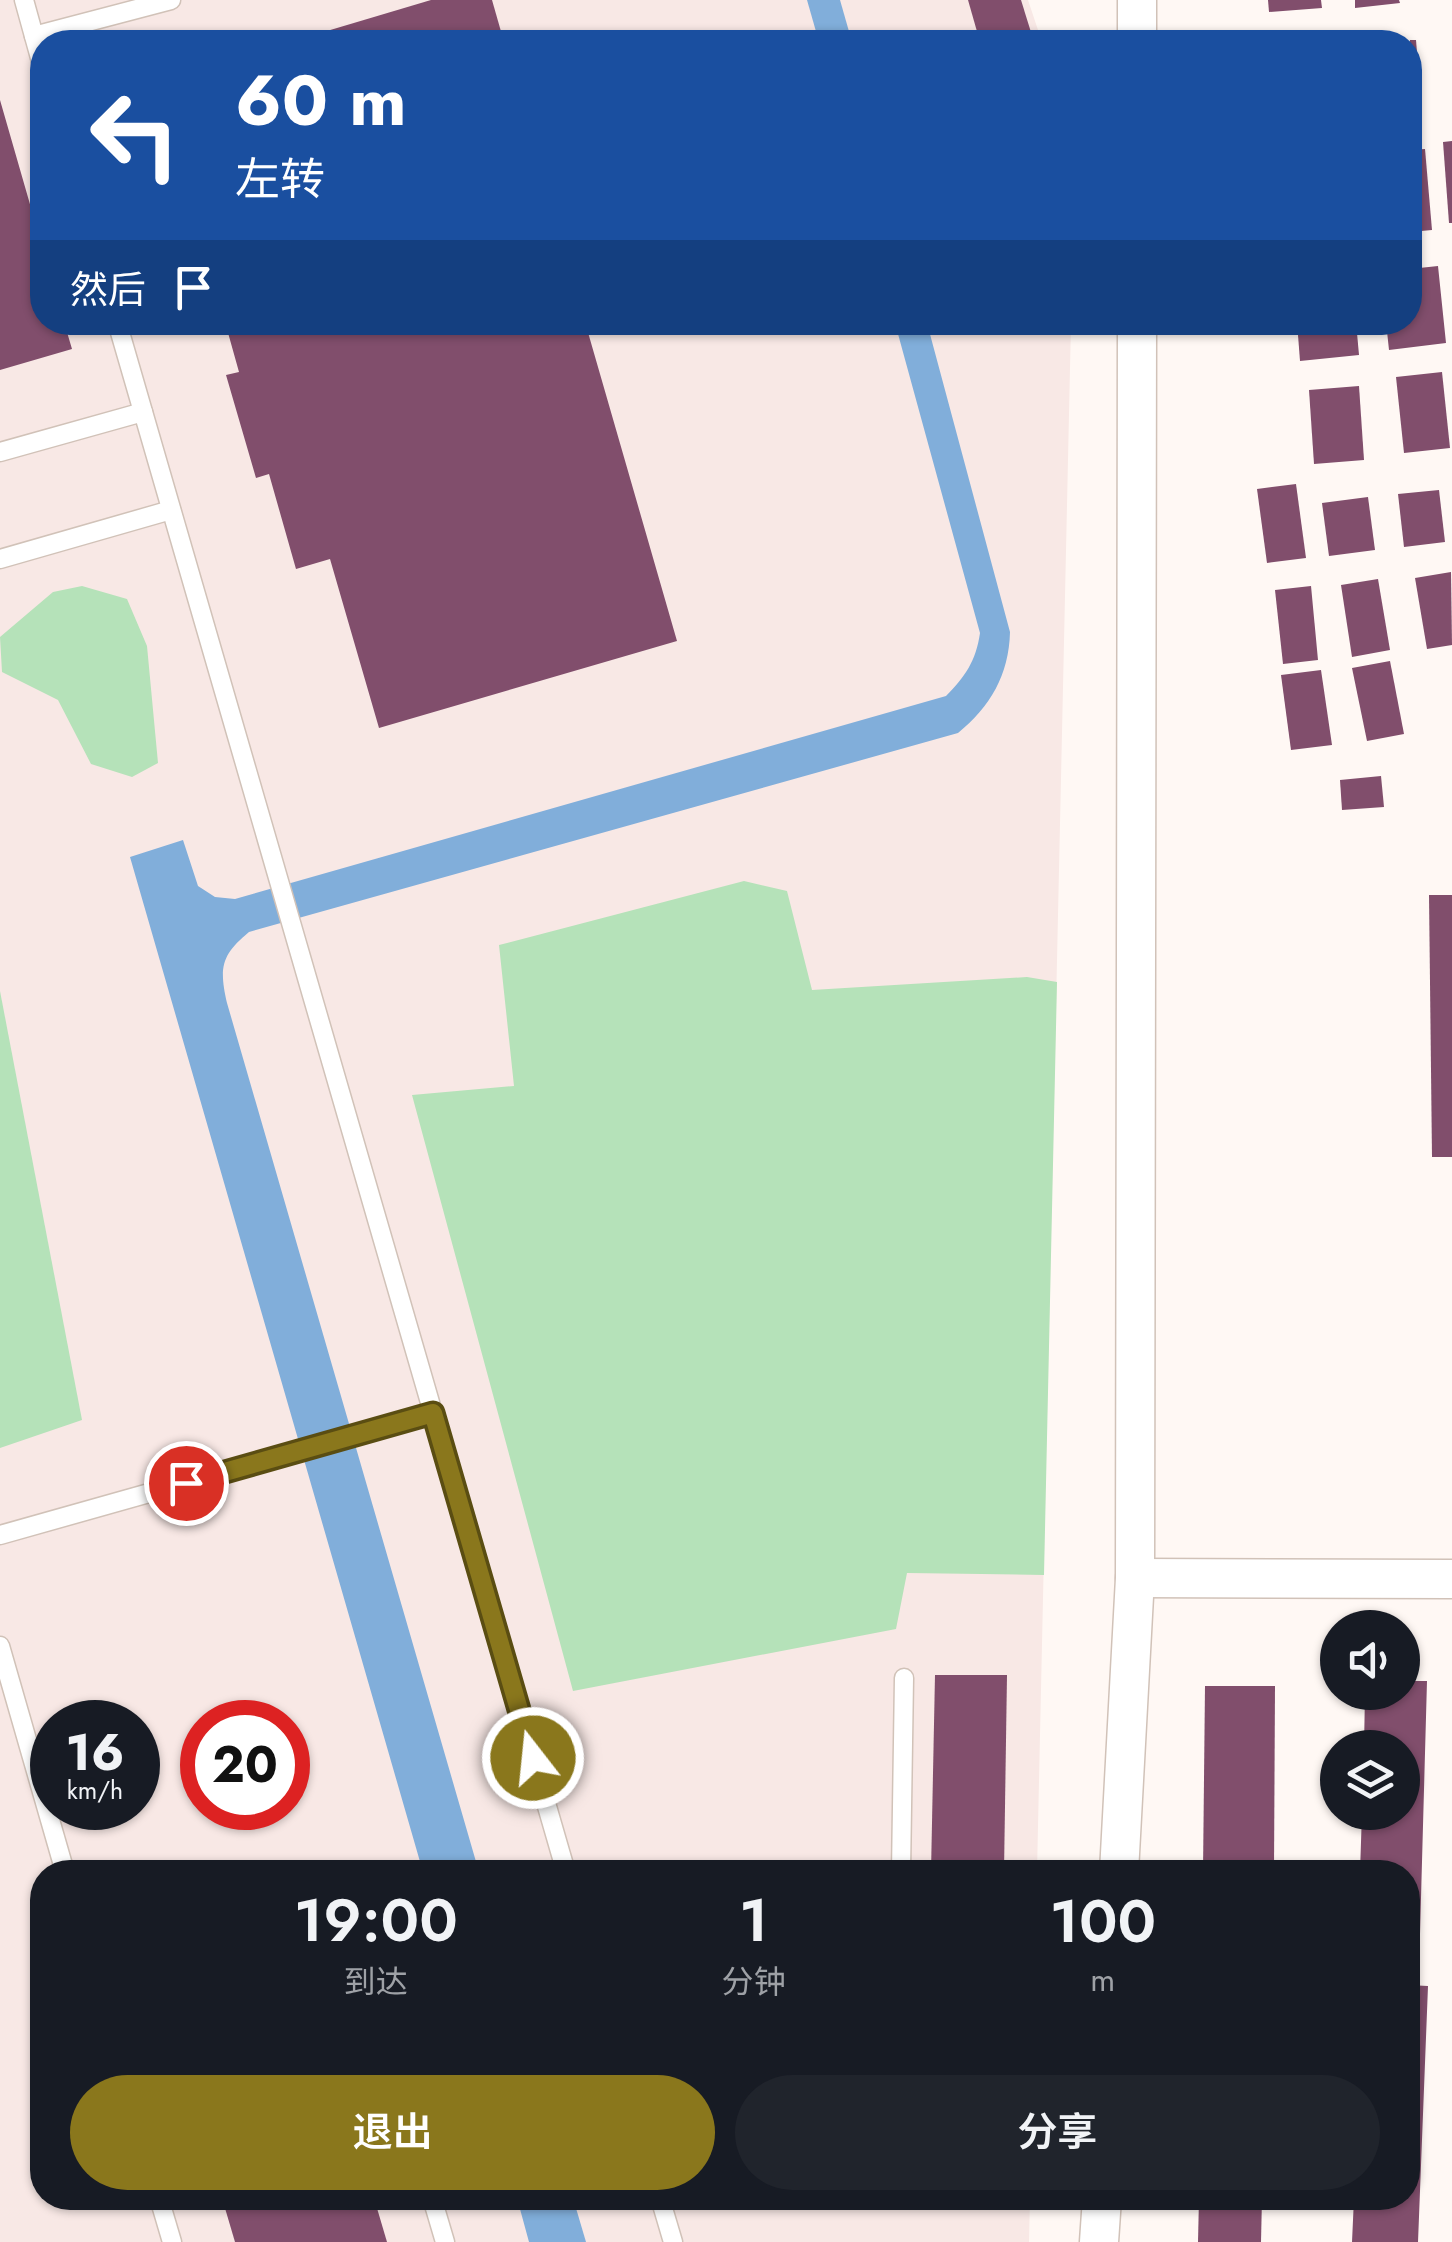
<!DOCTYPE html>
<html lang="zh">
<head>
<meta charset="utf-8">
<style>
  body { margin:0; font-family:Jost,"Noto Sans SC",sans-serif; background:#20242c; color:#f1f3f6; height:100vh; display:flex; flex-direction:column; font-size:38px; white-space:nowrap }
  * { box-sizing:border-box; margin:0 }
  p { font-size:32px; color:#9ea1a6 }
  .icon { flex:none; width:55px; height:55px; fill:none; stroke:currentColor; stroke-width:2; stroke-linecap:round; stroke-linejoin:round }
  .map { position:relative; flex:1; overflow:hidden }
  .drawer { position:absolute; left:30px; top:1860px; width:1390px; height:350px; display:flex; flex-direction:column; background:#171b24; border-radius:40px; box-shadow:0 2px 8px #0004 }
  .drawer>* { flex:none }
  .hud { position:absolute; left:30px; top:30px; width:1392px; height:305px; border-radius:40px; box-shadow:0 2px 8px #0004; background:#1a4fa0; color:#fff; overflow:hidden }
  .tools { position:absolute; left:1320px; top:1610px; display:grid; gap:20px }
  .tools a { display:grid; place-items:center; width:100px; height:100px; border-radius:50%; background:#171b24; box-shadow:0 2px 8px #0004; font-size:50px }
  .speed { position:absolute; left:30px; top:1700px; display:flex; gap:20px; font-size:50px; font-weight:700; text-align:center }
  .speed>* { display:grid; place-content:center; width:130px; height:130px; border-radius:50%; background:#171b24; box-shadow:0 2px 8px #0004; line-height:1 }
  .speed small { font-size:25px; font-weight:400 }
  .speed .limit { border:15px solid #d22; background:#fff; color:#111 }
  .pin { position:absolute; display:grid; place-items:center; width:85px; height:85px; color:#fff; margin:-42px; border:5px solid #fff; border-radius:50%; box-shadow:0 2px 10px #0007 }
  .me { position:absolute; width:110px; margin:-55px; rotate:344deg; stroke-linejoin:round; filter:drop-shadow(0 0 8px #0008) }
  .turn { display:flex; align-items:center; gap:35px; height:210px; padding:0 40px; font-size:45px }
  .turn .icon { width:130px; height:130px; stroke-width:2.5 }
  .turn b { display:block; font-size:70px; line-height:85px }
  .then { display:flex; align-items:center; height:95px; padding:0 40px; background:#0003; gap:20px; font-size:38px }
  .eta { display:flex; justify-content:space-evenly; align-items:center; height:170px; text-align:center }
  .eta b { font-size:60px; font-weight:600; line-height:70px }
  .primary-button { display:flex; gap:20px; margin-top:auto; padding:20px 40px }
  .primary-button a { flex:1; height:115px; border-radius:60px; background:#8a771c; color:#fff; font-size:40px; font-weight:600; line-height:115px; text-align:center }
  .primary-button a+a { background:#20242c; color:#f1f3f6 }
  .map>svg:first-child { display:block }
  .industrial { fill:#f8e8e5; fill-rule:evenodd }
  .green { fill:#b5e2b9 }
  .water { fill:#81aeda }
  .building { fill:#814e6c }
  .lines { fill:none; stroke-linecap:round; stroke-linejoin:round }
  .service-casing { stroke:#d1c2b8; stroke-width:21 }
  .minor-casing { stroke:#d1c2b8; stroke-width:41 }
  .service { stroke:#fff; stroke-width:18 }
  .minor { stroke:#fff; stroke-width:38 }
  .route-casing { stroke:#5a4d12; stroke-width:25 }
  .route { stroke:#8a771c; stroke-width:18 }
</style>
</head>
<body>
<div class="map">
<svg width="1452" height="2242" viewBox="0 0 1452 2242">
  <rect width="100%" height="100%" fill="#fff8f4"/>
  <!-- industrial -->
  <path class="industrial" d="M0,0h1028l14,42h-1000v280l1029,1 -34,1549h-995v326h988l-1,44h-1029zM52,1722h86v86h-86zM202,1722h86v86h-86z"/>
  <!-- green -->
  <g class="green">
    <polygon points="82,586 127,599 147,646 158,763 132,777 91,764 58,700 2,672 0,637 53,592"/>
    <polygon points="744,881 787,891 812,990 1027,977 1057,982 1044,1575 907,1573 896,1629 573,1691 412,1095 514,1086 499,945"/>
    <polygon points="0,991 82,1420 0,1448"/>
  </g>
  <!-- water -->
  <g class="water">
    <polygon points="807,0 840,0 852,42 819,42"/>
    <path d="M895,323h32l83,309c-1,43 -20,75 -52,101l-709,199c-28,23 -30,36 -22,71l252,869h-56l-293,-1015 53,-17 15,46 17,11 20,2 711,-203c19,-19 30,-35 34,-63z"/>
    <polygon points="517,2198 573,2198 586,2242 529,2242"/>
  </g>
  <!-- building -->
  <g class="building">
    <polygon points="431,0 492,0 504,42 290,42"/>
    <polygon points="968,0 1021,0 1034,42 980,42"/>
    <polygon points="1268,0 1321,0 1322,8 1269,12"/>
    <polygon points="1355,0 1399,0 1400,3 1355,8"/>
    <polygon points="1410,40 1416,40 1422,114 1410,115"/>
    <polygon points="0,100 42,246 42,322 64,322 72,349 0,370"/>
    <polygon points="1452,141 1452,223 1449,223 1443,142"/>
    <polygon points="1425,149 1432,230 1410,232 1410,150"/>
    <polygon points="1438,266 1446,343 1389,350 1386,322 1410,322 1410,269"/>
    <polygon points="225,322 585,322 677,641 379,728 330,559 296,569 269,474 256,478 226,375 239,372"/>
    <polygon points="1297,322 1356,322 1359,355 1300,361"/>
    <polygon points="1442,372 1450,448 1404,453 1396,377"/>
    <polygon points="1359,386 1364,460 1314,464 1309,390"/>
    <polygon points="1296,484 1306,558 1267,563 1257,489"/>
    <polygon points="1439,490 1445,542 1404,547 1398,494"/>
    <polygon points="1368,497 1375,550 1329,556 1322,503"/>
    <polygon points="1451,572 1452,645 1427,649 1415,578"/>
    <polygon points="1378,579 1390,650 1352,657 1341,585"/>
    <polygon points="1311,586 1318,660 1283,664 1275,590"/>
    <polygon points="1390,661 1404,734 1367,741 1352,668"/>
    <polygon points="1321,670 1332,745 1291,750 1281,675"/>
    <polygon points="1381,776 1384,807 1342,810 1340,780"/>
    <polygon points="1429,895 1452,895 1452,1157 1432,1157"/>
    <polygon points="935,1675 1007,1675 1004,1872 931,1872"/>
    <polygon points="1402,1681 1427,1681 1420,1934 1408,1933 1408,1872 1360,1872 1362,1812 1402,1812 1402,1748 1364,1748 1365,1692 1402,1692"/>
    <polygon points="1205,1686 1275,1686 1274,1872 1203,1872"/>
    <polygon points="1408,1985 1428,1986 1418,2242 1352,2242 1354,2198 1408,2198"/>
    <polygon points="222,2198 374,2198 387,2242 235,2242"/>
    <polygon points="1199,2198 1262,2198 1261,2242 1198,2242"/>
  </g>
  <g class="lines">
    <!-- service casing -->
    <g class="service-casing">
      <g id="service">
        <polyline points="24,0 42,65"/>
        <polyline points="34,36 171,0"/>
        <polyline points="117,322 566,1872"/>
        <polyline points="0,452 143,412"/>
        <polyline points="0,559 171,510"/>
        <polyline points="0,1535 433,1413"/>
        <polyline points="0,1646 65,1872"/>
        <polyline points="901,1872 904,1678"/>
        <polyline points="159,2198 172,2242"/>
        <polyline points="432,2198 445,2242"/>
        <polyline points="660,2198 673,2242"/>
      </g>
    </g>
    <!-- minor casing -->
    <g class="minor-casing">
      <g id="minor">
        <polyline points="1137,42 1137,0"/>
        <polyline points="1135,1578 1452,1579"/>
        <polyline points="1119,1872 1135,1578 1137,322"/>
        <polyline points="1099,2242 1102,2198"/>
      </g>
    </g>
    <!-- service -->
    <use href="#service" class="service"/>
    <!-- minor -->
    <use href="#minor" class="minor"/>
  </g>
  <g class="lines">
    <!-- route casing -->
    <g class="route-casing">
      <polyline id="route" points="186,1483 433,1413 533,1758"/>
    </g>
    <!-- route -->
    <use href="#route" class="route"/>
  </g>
</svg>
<div class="tools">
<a><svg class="icon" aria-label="sound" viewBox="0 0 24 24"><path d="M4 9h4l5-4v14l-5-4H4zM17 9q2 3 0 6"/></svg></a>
<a><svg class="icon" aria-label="layers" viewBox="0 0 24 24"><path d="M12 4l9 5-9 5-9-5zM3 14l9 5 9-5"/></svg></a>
</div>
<div class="speed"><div>16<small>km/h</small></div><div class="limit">20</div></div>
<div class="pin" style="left:186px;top:1483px;background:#d93025"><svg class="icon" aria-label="arrive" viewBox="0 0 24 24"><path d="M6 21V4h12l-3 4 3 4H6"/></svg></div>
<svg class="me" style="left:533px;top:1758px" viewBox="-20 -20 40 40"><circle r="17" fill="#8a771c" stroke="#fff" stroke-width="3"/><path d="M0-11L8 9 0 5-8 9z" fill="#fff"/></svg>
<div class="hud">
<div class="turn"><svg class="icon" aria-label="left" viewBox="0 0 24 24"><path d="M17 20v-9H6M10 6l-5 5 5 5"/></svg><div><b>60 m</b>左转</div></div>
<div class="then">然后<svg class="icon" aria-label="arrive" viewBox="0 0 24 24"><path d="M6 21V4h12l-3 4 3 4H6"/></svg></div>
</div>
<section class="drawer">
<div class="eta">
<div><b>19:00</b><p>到达</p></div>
<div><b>1</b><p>分钟</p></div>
<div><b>100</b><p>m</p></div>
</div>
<div class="primary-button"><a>退出</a><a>分享</a></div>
</section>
</div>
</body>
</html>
